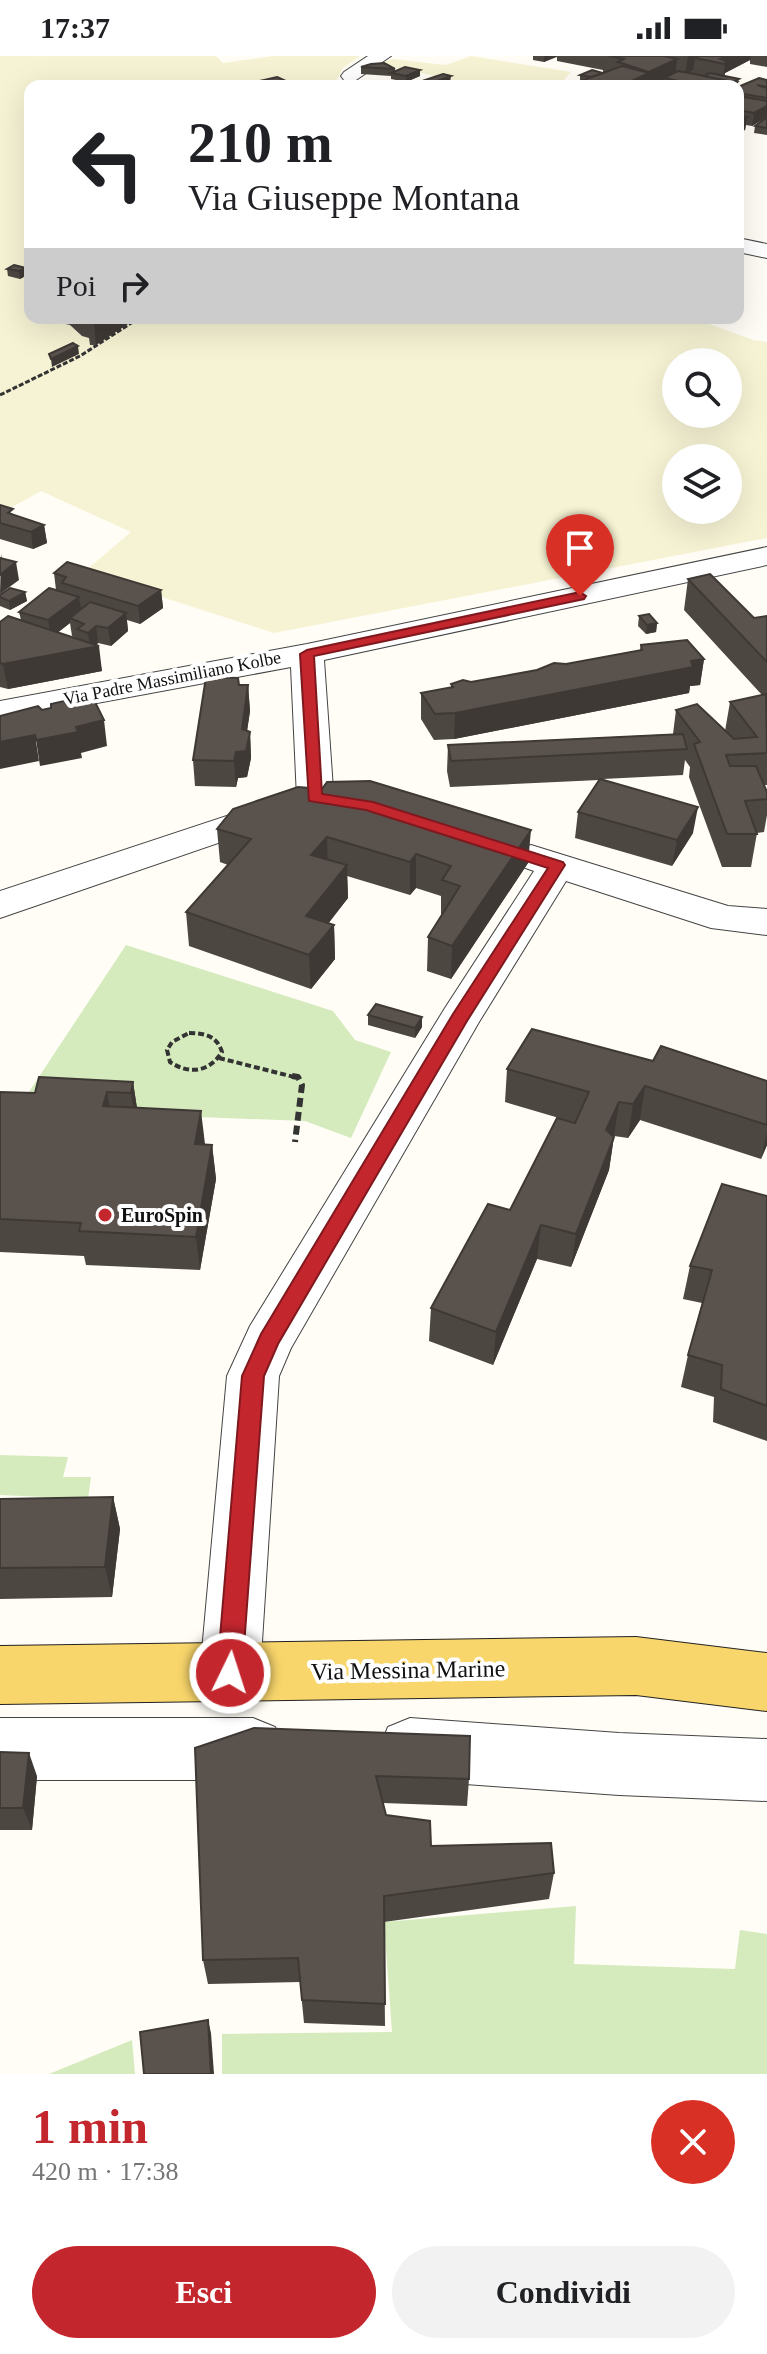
<!DOCTYPE html>
<html lang="it">
<head>
<meta charset="utf-8">
<style>
  body { margin:0; font-family:Georgia,serif; background:#f2f2f2; color:#202124; height:100vh; display:flex; flex-direction:column; font-size:30px; white-space:nowrap }
  * { box-sizing:border-box; margin:0 }
  p { font-size:26px; color:#757577 }
  .icon { flex:none; width:44px; height:44px; fill:none; stroke:currentColor; stroke-width:2; stroke-linecap:round; stroke-linejoin:round }
  .map { position:relative; height:2018px; overflow:hidden }
  .panel { display:flex; flex-direction:column; background:#fff; flex:1 }
  .panel>* { flex:none }
  .guide { position:absolute; left:24px; top:24px; width:720px; height:244px; border-radius:16px; box-shadow:0 8px 32px #0002; background:#fff; color:#202124; overflow:hidden }
  .tools { position:absolute; left:662px; top:292px; display:grid; gap:16px }
  .tools a { display:grid; place-items:center; width:80px; height:80px; border-radius:50%; background:#fff; box-shadow:0 8px 32px #0002; font-size:40px }
  .pin { position:absolute; display:grid; place-items:center; width:68px; height:68px; color:#fff; margin:-82px -34px; border-radius:50% 50% 50% 0; rotate:-45deg; box-shadow:0 0 8px #0007 }
  .pin .icon { rotate:45deg }
  .me { position:absolute; width:88px; margin:-44px; rotate:4deg; stroke-linejoin:round; filter:drop-shadow(0 0 6px #0008) }
  .turn { display:flex; align-items:center; gap:28px; height:168px; padding:0 32px; font-size:36px }
  .turn .icon { width:104px; height:104px; stroke-width:2.5 }
  .turn b { display:block; font-size:56px; line-height:68px }
  .then { display:flex; align-items:center; height:76px; padding:0 32px; background:#0003; gap:16px; font-size:30px }
  .round { display:grid; place-items:center; flex:none; width:84px; height:84px; border-radius:42px; background:#f2f2f2 }
  .headline { display:flex; align-items:center; justify-content:space-between; height:136px; padding:0 32px }
  h1 { font-size:48px; font-weight:700; line-height:60px; color:#c4262e }
  .button { display:flex; gap:16px; margin-top:auto; padding:16px 32px }
  .button a { flex:1; height:92px; border-radius:48px; background:#c4262e; color:#fff; font-size:32px; font-weight:700; line-height:92px; text-align:center }
  .button a+a { background:#f2f2f2; color:#202124 }
  .status { display:flex; justify-content:space-between; align-items:center; height:56px; padding:0 40px; background:#fff; direction:ltr }
  .status svg { height:22px; fill:currentColor }
  .map>svg:first-child { display:block }
  .farmland { fill:#f6f3d4; fill-rule:evenodd }
  .green { fill:#d5ebbd }
  .lines { fill:none; stroke-linecap:round; stroke-linejoin:round }
  .minor-casing { stroke:#444; stroke-width:2 }
  .major-casing { stroke:#222; stroke-width:2 }
  .path-far2 { stroke:#333; stroke-width:3; stroke-dasharray:5 2; stroke-linecap:butt }
  .path-far1 { stroke:#333; stroke-width:4; stroke-dasharray:6 3; stroke-linecap:butt }
  .path { stroke:#333; stroke-width:6; stroke-dasharray:9 5; stroke-linecap:butt }
  .minor { fill:#fff; fill-rule:evenodd }
  .major { fill:#f9d66b; fill-rule:evenodd }
  .wall { fill:#4d4742; fill-rule:evenodd }
  .shaded-wall { fill:#3f3936 }
  .building { fill:#5a524d; stroke:#3f3936; stroke-width:2 }
  .route { fill:#c4262e; stroke:#7f191e; stroke-width:2 }
  .poi-dot { fill:#c4262e; stroke:#fff; stroke-width:3 }
  .labels { text-anchor:middle; dominant-baseline:central; stroke-width:8; stroke-linejoin:round; paint-order:stroke }
  .far-street-label { font-size:18px; fill:#111; stroke:#fff }
  .poi-label { font-size:20px; font-weight:bold; fill:#111; stroke:#fff; text-anchor:start }
  .near-street-label { font-size:24px; fill:#111; stroke:#fff }
</style>
</head>
<body>
<div class="status"><b>17:37</b><svg viewBox="0 0 49 12"><path d="M0 12V9h3v3zM5 12V6h3v6zM10 12V3h3v9zM15 12V0h3v12zM26 1h20v11H26zM47 4h2v5h-2z"/></svg></div>
<div class="map">
<svg width="767" height="2018" viewBox="0 0 767 2018">
  <rect width="100%" height="100%" fill="#fffdf5"/>
  <!-- farmland -->
  <g class="farmland">
    <path d="M0,0h216l7,7 50,-7h87l-17,12 -7,13 53,5h-359v232h663l60,22 14,2v196l-493,95 -190,-61 47,-40 -90,-41 -41,23zM676,306h52v52h-52zM676,402h52v52h-52z"/>
    <polygon points="471,0 571,16 561,27 569,30 457,30 463,26 378,8 392,3 446,9"/>
  </g>
  <!-- green -->
  <g class="green">
    <polygon points="126,889 333,955 355,984 391,996 351,1082 305,1065 17,1054"/>
    <polygon points="0,1399 68,1401 63,1421 91,1421 88,1443 0,1439"/>
    <polygon points="576,1850 574,1908 735,1913 740,1874 767,1878 767,2018 222,2018 222,1978 392,1976 384,1866"/>
    <polygon points="132,1984 135,2018 49,2018"/>
  </g>
  <g class="lines">
    <!-- minor casing -->
    <g class="minor-casing">
      <g id="minor">
        <polygon points="368,0 391,0 356,24 344,24 341,20 344,16"/>
        <polygon points="738,182 767,188 767,202 738,196"/>
        <polygon points="767,491 767,509 324,604 333,733 379,741 385,749 379,757 366,760 302,750 297,742 291,611 0,665 0,645 307,588"/>
        <polygon points="275,744 288,747 294,755 288,763 0,862 0,835"/>
        <polygon points="531,789 728,850 767,853 767,879 711,872 566,825 479,966 291,1292 279,1320 260,1617 251,1637 230,1646 209,1637 200,1617 227,1320 250,1270 445,952 534,815 517,809 512,801 517,793"/>
        <polygon points="0,1662 253,1662 275,1671 284,1693 275,1715 253,1724 0,1724"/>
        <polygon points="410,1662 619,1677 767,1683 767,1745 619,1739 410,1724 388,1715 379,1693 388,1671"/>
      </g>
    </g>
    <!-- major casing -->
    <g class="major-casing">
      <polygon id="major" points="636,1581 767,1597 767,1655 636,1639 0,1648 0,1590"/>
    </g>
    <!-- path-far2 -->
    <g class="path-far2">
      <polyline points="30,210 25,213 30,218"/>
      <polyline points="0,339 80,300 139,262"/>
    </g>
    <!-- path-far1 -->
    <g class="path-far1">
      <path d="M189,977c16,0 28,3 33,19 -13,20 -32,23 -52,10l-3,-12 5,-8z"/>
      <polyline points="219,1002 298,1022"/>
    </g>
    <!-- path -->
    <polyline class="path" points="292,1020 298,1021 302,1029 295,1086"/>
    <!-- minor -->
    <use href="#minor" class="minor"/>
    <!-- major -->
    <use href="#major" class="major"/>
  </g>
  <!-- wall -->
  <g class="wall">
    <polygon points="533,0 767,0 767,11 750,8 750,4 725,17 724,20 739,23 737,30 663,30 663,26 655,30 570,30 580,26 580,19 603,17 603,14 557,5 557,1 544,6 533,4"/>
    <polygon points="361,11 395,13 395,15 420,20 406,26 391,23 391,20 361,18"/>
    <polygon points="425,24 450,27 441,30 425,30"/>
    <polygon points="767,24 767,61 752,70 746,69 745,74 738,77 738,31"/>
    <polygon points="288,26 288,30 252,30 251,27"/>
    <polygon points="30,38 30,53 26,52 24,39"/>
    <polygon points="767,62 767,79 754,77 755,70"/>
    <polygon points="14,209 27,219 20,223 8,220 7,213"/>
    <polygon points="30,233 30,254 27,235"/>
    <polygon points="39,262 137,262 96,289 90,289 89,282 82,280 70,269"/>
    <polygon points="0,449 14,459 44,469 47,487 33,493 0,483"/>
    <path d="M54,517l107,17 2,18 -23,16 -13,-4 1,11 -17,15 -13,-3 -2,2 6,26 -94,18 -8,-2v-65l21,-2 -2,-8 37,-22zM70,567l2,13 6,3 -20,-7z"/>
    <polygon points="688,523 754,562 767,560 767,729 764,729 767,736 767,759 764,776 757,777 751,811 722,811 689,721 690,711 685,704 683,719 603,723 693,777 672,810 575,782 578,756 599,724 450,731 447,715 448,689 673,678 676,654 725,675 730,646 762,639 684,554"/>
    <polygon points="25,536 27,545 10,554 0,550 0,539"/>
    <polygon points="639,560 657,567 656,576 646,578 638,570"/>
    <polygon points="641,589 704,603 700,629 690,630 689,637 454,683 434,684 421,663 421,637 451,632 451,628 471,626 640,594"/>
    <polygon points="239,629 248,629 250,655 247,675 250,676 251,702 247,721 238,722 236,731 195,730 193,704"/>
    <polygon points="233,753 528,807 451,923 427,915 428,881 442,858 441,858 441,840 416,832 410,839 347,820 348,842 328,867 334,869 335,903 311,933 189,890 186,856 228,809 220,806 217,773"/>
    <polygon points="368,959 422,961 422,971 415,982 368,969"/>
    <polygon points="653,1005 767,1025 767,1089 761,1103 640,1064 628,1082 614,1080 609,1114 571,1211 537,1203 493,1309 429,1285 431,1252 510,1154 576,1067 505,1046 507,1013"/>
    <polygon points="133,1026 137,1052 205,1089 212,1089 216,1123 200,1214 86,1209 84,1200 0,1196 0,1036 35,1037"/>
    <polygon points="767,1140 767,1385 713,1366 714,1341 681,1331 688,1299 702,1247 683,1243 690,1210"/>
    <polygon points="113,1441 120,1473 112,1541 0,1543 0,1443"/>
    <polygon points="195,1692 469,1723 467,1750 383,1747 386,1759 431,1790 554,1817 549,1843 384,1866 385,1970 304,1967 300,1926 208,1928 203,1904"/>
    <polygon points="0,1696 37,1720 32,1774 0,1774"/>
  </g>
  <!-- shaded-wall -->
  <g class="shaded-wall">
    <polygon points="544,0 557,0 544,6"/>
    <polygon points="688,0 719,0 695,2 693,14 685,18"/>
    <polygon points="727,0 751,0 750,4 725,17 723,25 725,8 720,3"/>
    <polygon points="677,3 675,20 664,22 663,26 655,30 648,30 649,16"/>
    <polygon points="420,14 420,20 406,26 406,20"/>
    <polygon points="649,17 648,30 621,30"/>
    <polygon points="451,20 450,27 441,30 434,30 434,26"/>
    <polygon points="276,26 276,30 253,30"/>
    <polygon points="767,50 767,61 752,70 754,57"/>
    <polygon points="747,61 745,74 738,77 738,65"/>
    <polygon points="26,212 27,219 20,223 19,215"/>
    <polygon points="102,262 137,262 96,289 94,267"/>
    <polygon points="78,290 79,298 52,311 51,303"/>
    <polygon points="44,469 47,487 33,493 31,476"/>
    <polygon points="1,498 4,515 16,506 19,524 0,538"/>
    <polygon points="161,534 163,552 140,568 138,550"/>
    <polygon points="25,536 27,545 10,554 9,545"/>
    <polygon points="79,541 82,558 70,562 70,567 51,582 48,564"/>
    <polygon points="126,557 128,575 111,590 108,572"/>
    <polygon points="657,567 656,576 646,578 647,569"/>
    <polygon points="96,570 98,587 95,590 99,590 102,615 8,633 3,608 90,591 88,577"/>
    <polygon points="704,603 700,629 690,630 689,637 454,683 455,657"/>
    <polygon points="248,629 250,655 244,695 250,676 251,702 247,721 238,722 236,731 234,705 242,673"/>
    <polygon points="104,664 107,690 81,697 82,702 40,710 36,684 76,671"/>
    <polygon points="35,679 39,705 0,713 0,686"/>
    <polygon points="698,751 693,777 672,810 677,784"/>
    <polygon points="531,774 528,807 451,923 452,890"/>
    <polygon points="327,781 328,814 311,799"/>
    <polygon points="416,798 416,832 410,839 410,806"/>
    <polygon points="347,809 348,842 308,894 306,860"/>
    <polygon points="334,869 335,903 311,933 309,899"/>
    <polygon points="422,961 422,971 415,982 415,972"/>
    <polygon points="133,1026 138,1059 136,1071 131,1037"/>
    <polygon points="645,1030 640,1064 628,1082 633,1048"/>
    <polygon points="107,1036 113,1069 103,1050"/>
    <polygon points="619,1046 614,1080 606,1074"/>
    <polygon points="201,1055 205,1088 195,1088"/>
    <polygon points="767,1076 767,1089 761,1103"/>
    <polygon points="614,1081 609,1114 571,1211 576,1178"/>
    <polygon points="212,1089 216,1123 200,1214 196,1181"/>
    <polygon points="541,1169 537,1203 493,1309 496,1276"/>
    <polygon points="113,1441 120,1473 112,1541 105,1511"/>
    <polygon points="29,1697 37,1720 32,1774 23,1752"/>
    <polygon points="208,1964 211,1977 214,2018 211,2018"/>
  </g>
  <!-- building -->
  <g class="building">
    <polygon points="609,0 664,0 677,3 649,16 618,6 624,3"/>
    <polygon points="699,0 727,0 720,3 726,5 725,8 695,2"/>
    <polygon points="384,7 395,13 361,11 371,8"/>
    <polygon points="622,10 649,17 621,30 570,29"/>
    <polygon points="405,11 420,14 406,20 391,17"/>
    <polygon points="592,14 603,17 591,21 580,19"/>
    <polygon points="678,15 737,26 730,30 703,30 664,22"/>
    <polygon points="710,17 739,23 733,26 704,20"/>
    <polygon points="443,18 451,20 434,26 425,24"/>
    <polygon points="277,21 288,26 276,26 252,30 251,27"/>
    <polygon points="759,22 767,24 767,31 757,29 767,32 767,42 738,37 738,31"/>
    <polygon points="738,40 767,45 767,50 754,57 738,54"/>
    <polygon points="738,59 747,61 738,65"/>
    <polygon points="766,62 767,63 767,72 755,70"/>
    <polygon points="14,209 26,212 19,215 7,213"/>
    <polygon points="89,262 102,262 94,267 87,267"/>
    <polygon points="73,287 78,290 51,303 49,298"/>
    <polygon points="0,449 13,453 8,457 44,469 31,476 0,467"/>
    <polygon points="0,502 16,506 0,519"/>
    <polygon points="67,506 161,534 138,550 62,527 66,521 54,517"/>
    <polygon points="710,518 754,562 767,560 767,606 688,523"/>
    <polygon points="10,532 25,536 9,545 0,541 0,539"/>
    <polygon points="49,532 79,541 48,564 19,556"/>
    <polygon points="90,546 126,557 108,572 96,570 88,577 77,573 84,568 70,562"/>
    <polygon points="649,558 657,567 647,569 639,560"/>
    <polygon points="8,560 99,590 3,608 0,607 0,566"/>
    <polygon points="687,584 704,603 691,605 693,611 455,657 435,658 421,637 453,631 451,628 463,624 471,626 537,614 554,607 566,608 642,594 641,589"/>
    <polygon points="206,621 238,622 239,629 248,629 242,673 250,676 246,695 236,696 234,705 193,704"/>
    <polygon points="766,638 767,697 726,699 730,710 756,710 767,736 767,743 745,745 757,778 727,778 694,688 700,686 676,654 697,648 734,683 757,681 730,646"/>
    <polygon points="94,644 104,664 76,671 78,676 36,684 35,679 0,686 0,660 38,650 42,654 51,652 51,648 64,645 68,649"/>
    <polygon points="683,678 687,693 451,705 448,689"/>
    <polygon points="600,723 698,751 677,784 578,756"/>
    <polygon points="370,725 531,774 452,890 428,881 460,830 442,824 451,810 416,798 410,806 327,781 311,799 347,809 306,860 334,869 309,899 186,856 251,783 217,773 233,753 298,731 322,733 327,726"/>
    <polygon points="376,948 422,961 415,972 368,959"/>
    <polygon points="532,973 653,1005 661,990 767,1025 767,1069 645,1030 633,1048 619,1046 606,1074 614,1081 576,1178 541,1169 496,1276 431,1252 488,1148 510,1154 557,1062 575,1067 589,1036 507,1013"/>
    <polygon points="39,1021 133,1026 131,1037 107,1036 103,1050 201,1055 195,1088 212,1089 196,1181 79,1175 81,1167 0,1163 0,1036 35,1037"/>
    <polygon points="722,1128 767,1140 767,1350 721,1333 722,1309 688,1299 712,1214 690,1210"/>
    <polygon points="113,1441 105,1511 0,1512 0,1443"/>
    <polygon points="254,1672 470,1680 469,1723 376,1720 386,1759 430,1765 431,1790 551,1787 554,1817 384,1840 385,1948 302,1944 298,1902 203,1904 195,1692"/>
    <polygon points="0,1696 29,1697 23,1752 0,1752"/>
    <polygon points="208,1964 211,2018 144,2018 140,1976"/>
  </g>
  <!-- route -->
  <polygon class="route" points="580,536 586,540 584,543 314,600 322,738 373,746 563,806 565,809 467,965 278,1288 264,1320 242,1617 239,1625 230,1629 221,1625 217,1617 242,1320 261,1278 453,958 548,812 366,754 309,745 300,598 307,594"/>
  <!-- markers -->
  <circle class="poi-dot" cx="105" cy="1159" r="8"/>
  <g class="labels">
    <!-- far-street labels -->
    <g class="far-street-label">
      <text transform="translate(172 622) rotate(-11)">Via Padre Massimiliano Kolbe</text>
    </g>
    <!-- poi labels -->
    <g class="poi-label">
      <text x="121" y="1159">EuroSpin</text>
    </g>
    <!-- near-street labels -->
    <g class="near-street-label">
      <text transform="translate(408 1614) rotate(-1)">Via Messina Marine</text>
    </g>
  </g>
</svg>
<div class="tools">
<a><svg class="icon" aria-label="search" viewBox="0 0 24 24"><circle cx="10" cy="10" r="6"/><path d="M15 15l6 6"/></svg></a>
<a><svg class="icon" aria-label="layers" viewBox="0 0 24 24"><path d="M12 4l9 5-9 5-9-5zM3 14l9 5 9-5"/></svg></a>
</div>
<div class="pin" style="left:580px;top:540px;background:#d93025"><svg class="icon" aria-label="arrive" viewBox="0 0 24 24"><path d="M6 21V4h12l-3 4 3 4H6"/></svg></div>
<svg class="me" style="left:230px;top:1617px" viewBox="-20 -20 40 40"><circle r="17" fill="#c4262e" stroke="#fff" stroke-width="3"/><path d="M0-11L8 9 0 5-8 9z" fill="#fff"/></svg>
<div class="guide">
<div class="turn"><svg class="icon" aria-label="left" viewBox="0 0 24 24"><path d="M17 20v-9H6M10 6l-5 5 5 5"/></svg><div><b>210 m</b>Via Giuseppe Montana</div></div>
<div class="then">Poi<svg class="icon" aria-label="right" viewBox="0 0 24 24"><path d="M7 20v-9h11M14 6l5 5-5 5"/></svg></div>
</div>
</div>
<section class="panel">
<div class="headline"><div><h1>1 min</h1><p>420 m · 17:38</p></div><a class="round" style="background:#d93025;color:#fff"><svg class="icon" aria-label="close" viewBox="0 0 24 24"><path d="M6 6l12 12M18 6L6 18"/></svg></a></div>
<div class="button"><a>Esci</a><a>Condividi</a></div>
</section>
</body>
</html>
